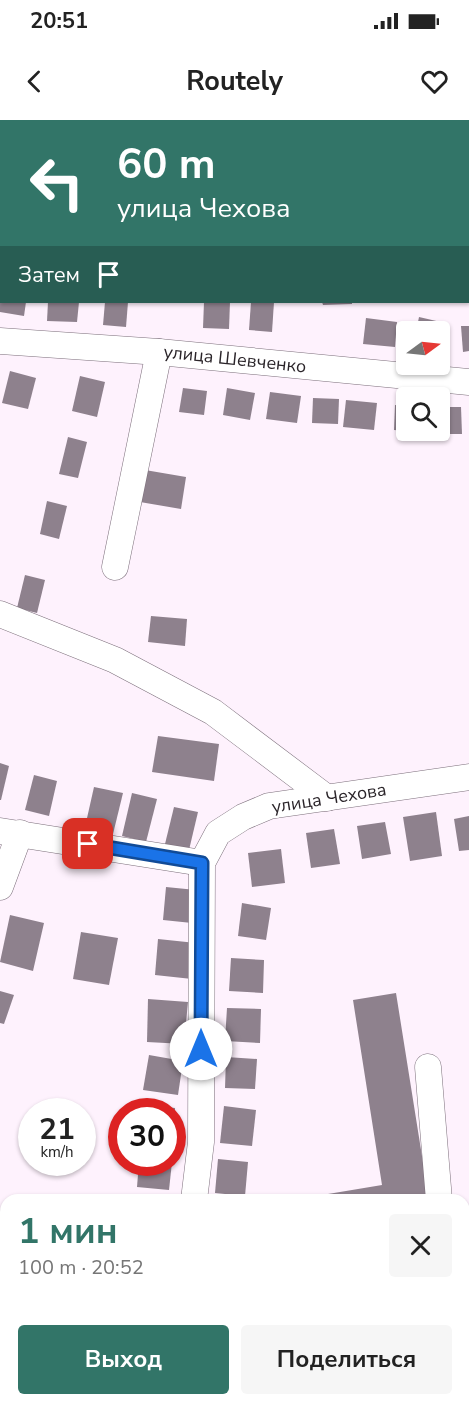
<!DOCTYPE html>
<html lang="ru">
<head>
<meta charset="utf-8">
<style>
  body { margin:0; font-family:"Nunito Sans",sans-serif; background:#f6f6f6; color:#222; height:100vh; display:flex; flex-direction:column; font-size:22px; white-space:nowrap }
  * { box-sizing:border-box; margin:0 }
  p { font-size:20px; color:#767676 }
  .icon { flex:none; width:33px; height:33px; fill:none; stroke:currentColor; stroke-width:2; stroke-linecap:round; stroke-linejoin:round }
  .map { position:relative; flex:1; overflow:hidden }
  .sheet { position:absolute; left:0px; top:1074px; width:470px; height:212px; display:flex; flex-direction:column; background:#fff; border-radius:18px 18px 0 0; box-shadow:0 2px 4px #0004 }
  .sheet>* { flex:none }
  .top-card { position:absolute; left:0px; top:0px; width:470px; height:183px; box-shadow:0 2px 4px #0004; background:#327568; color:#fff; overflow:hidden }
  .needle { width:39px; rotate:75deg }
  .tools { position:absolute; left:396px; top:201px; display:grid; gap:12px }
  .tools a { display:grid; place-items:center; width:54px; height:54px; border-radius:6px; background:#fff; box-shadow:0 2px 4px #0004; font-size:30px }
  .speed { position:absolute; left:18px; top:978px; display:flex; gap:12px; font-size:30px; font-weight:700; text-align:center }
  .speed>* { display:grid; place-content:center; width:78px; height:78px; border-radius:50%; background:#fff; box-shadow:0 2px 4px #0004; line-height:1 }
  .speed small { font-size:15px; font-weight:400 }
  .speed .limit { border:9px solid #d22; background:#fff; color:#111 }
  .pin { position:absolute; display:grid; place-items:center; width:51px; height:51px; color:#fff; margin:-26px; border-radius:12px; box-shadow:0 3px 9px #0006 }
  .me { position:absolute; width:66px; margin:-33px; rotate:0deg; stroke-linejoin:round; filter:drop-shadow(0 0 4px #0008) }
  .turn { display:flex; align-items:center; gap:21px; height:126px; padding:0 18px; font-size:27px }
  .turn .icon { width:78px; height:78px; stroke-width:2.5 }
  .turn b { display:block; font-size:42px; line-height:51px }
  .then { display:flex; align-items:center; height:57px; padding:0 18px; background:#0003; gap:12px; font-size:22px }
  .round { display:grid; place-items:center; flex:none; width:63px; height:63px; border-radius:6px; background:#f6f6f6 }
  .summary { display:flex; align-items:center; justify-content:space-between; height:102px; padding:0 18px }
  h1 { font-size:36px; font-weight:700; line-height:45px; color:#327568 }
  .action { display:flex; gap:12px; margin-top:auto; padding:12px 18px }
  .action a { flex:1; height:69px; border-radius:6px; background:#327568; color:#fff; font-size:24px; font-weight:700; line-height:69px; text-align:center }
  .action a+a { background:#f6f6f6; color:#222 }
  .status { display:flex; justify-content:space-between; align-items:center; height:42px; padding:0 30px; background:#fff; direction:ltr }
  .status svg { height:16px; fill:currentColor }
  header { display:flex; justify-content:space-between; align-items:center; height:78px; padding:0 18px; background:#fff; font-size:27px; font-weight:700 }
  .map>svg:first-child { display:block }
  .building { fill:#8e818d }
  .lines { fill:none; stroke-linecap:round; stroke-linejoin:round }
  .minor-casing { stroke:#7c6f7b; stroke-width:27 }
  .minor { stroke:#fff; stroke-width:26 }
  .route-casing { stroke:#114b97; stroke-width:15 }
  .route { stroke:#1a73e8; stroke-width:10 }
  .labels { text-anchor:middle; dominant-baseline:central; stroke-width:4.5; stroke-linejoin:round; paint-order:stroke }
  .street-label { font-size:18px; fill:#2a2429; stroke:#fff }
</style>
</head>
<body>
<div class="status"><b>20:51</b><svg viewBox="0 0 49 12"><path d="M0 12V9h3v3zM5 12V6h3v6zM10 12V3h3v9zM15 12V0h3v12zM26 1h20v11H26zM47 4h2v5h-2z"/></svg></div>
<header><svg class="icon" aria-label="back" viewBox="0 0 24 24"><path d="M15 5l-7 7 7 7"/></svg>Routely<svg class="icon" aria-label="heart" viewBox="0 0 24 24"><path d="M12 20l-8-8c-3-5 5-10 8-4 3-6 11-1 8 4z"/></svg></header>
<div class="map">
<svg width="469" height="1285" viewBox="0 0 469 1285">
  <rect width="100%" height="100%" fill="#fef2fd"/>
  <!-- building -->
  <g class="building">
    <polygon points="0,182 26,182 24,196 0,192"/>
    <polygon points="48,182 79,182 77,202 47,201"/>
    <polygon points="105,182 128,182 126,207 103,205"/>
    <polygon points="204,182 230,182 229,209 203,208"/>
    <polygon points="251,182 274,182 272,212 249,210"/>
    <polygon points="322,182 352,182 352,184 323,185"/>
    <polygon points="419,197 445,203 441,227 440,212 416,212"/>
    <polygon points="366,198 397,202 395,227 363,224"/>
    <polygon points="461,206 469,206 469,231 463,232"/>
    <polygon points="10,251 36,258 28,289 2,283"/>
    <polygon points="80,256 105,262 97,297 72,291"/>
    <polygon points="183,268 207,271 204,295 179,292"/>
    <polygon points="227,268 255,273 250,300 223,295"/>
    <polygon points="270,272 301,276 297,303 266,299"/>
    <polygon points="313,278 339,279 338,304 312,303"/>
    <polygon points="346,280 377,283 374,310 343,307"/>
    <polygon points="395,285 406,286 406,311 394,310"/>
    <polygon points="440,287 461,287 462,314 440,314"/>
    <polygon points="68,317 87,322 78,358 59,354"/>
    <polygon points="145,350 186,357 181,389 140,382"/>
    <polygon points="47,381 67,386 59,419 40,414"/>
    <polygon points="25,455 45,460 37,493 17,488"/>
    <polygon points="151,496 187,499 185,526 148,522"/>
    <polygon points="158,616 219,624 214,661 152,652"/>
    <polygon points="0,643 9,646 1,680 0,680"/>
    <polygon points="34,655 57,661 49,696 25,690"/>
    <polygon points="94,667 123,673 113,714 85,707"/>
    <polygon points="132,673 157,679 146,722 122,716"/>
    <polygon points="174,687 198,692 189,730 165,724"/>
    <polygon points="436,692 442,736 410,741 403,697"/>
    <polygon points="469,696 469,730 459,731 454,699"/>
    <polygon points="385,702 391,734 362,739 357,706"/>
    <polygon points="334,709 340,744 311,748 306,713"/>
    <polygon points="281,729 285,763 252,767 248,733"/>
    <polygon points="166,767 196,770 192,803 163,800"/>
    <polygon points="242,783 271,788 266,820 238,816"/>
    <polygon points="10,795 44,803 33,851 0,842"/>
    <polygon points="81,812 118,818 109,865 73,859"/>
    <polygon points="158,819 196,823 192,859 155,855"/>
    <polygon points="231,838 264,840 263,873 229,871"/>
    <polygon points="0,871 14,875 4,904 0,903"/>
    <polygon points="396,873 429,1080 317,1080 316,1076 382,1065 353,880"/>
    <polygon points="148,879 188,882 184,924 147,922"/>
    <polygon points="227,888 261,889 260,923 225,921"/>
    <polygon points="149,935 183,941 178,975 143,970"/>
    <polygon points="226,937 257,939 255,969 225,968"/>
    <polygon points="143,985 175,988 174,1002 172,1002 172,992 142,992"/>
    <polygon points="224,986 256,990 252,1026 220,1023"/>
    <polygon points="218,1039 248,1042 245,1076 215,1073"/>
    <polygon points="139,1042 172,1042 169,1070 137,1067"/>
    <polygon points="93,1076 107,1079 107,1080 93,1080"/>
    <polygon points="469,1139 469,1175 467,1176 464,1158 464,1140"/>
    <polygon points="61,1280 95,1280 96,1285 62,1285"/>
    <rect x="189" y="1280" width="36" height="5"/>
    <polygon points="370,1280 393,1280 394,1285 371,1285"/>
  </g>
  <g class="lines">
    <!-- minor casing -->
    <g class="minor-casing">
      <g id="minor">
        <polyline points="212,2 213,0"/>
        <polyline points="0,221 159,232 469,262"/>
        <polyline points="115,447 159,232"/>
        <polyline points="0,494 115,540 213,592 327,678"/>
        <polyline points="0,711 202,743"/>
        <polyline points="0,767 20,713"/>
        <polyline points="428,947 439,1080"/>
        <polyline points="194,1080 201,1022 202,743 218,713 243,697 269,686 469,657"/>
        <polyline points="464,1186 469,1185"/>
        <polyline points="49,1280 50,1285"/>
        <polyline points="325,1280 325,1285"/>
        <polyline points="162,1285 162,1280"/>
      </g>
    </g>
    <!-- minor -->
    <use href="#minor" class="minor"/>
  </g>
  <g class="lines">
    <!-- route casing -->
    <g class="route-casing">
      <polyline id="route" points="88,724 202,743 201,929"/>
    </g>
    <!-- route -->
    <use href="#route" class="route"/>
  </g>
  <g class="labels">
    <!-- street labels -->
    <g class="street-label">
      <text transform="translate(235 239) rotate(6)">улица Шевченко</text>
      <text transform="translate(329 678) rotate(-9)">улица Чехова</text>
    </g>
  </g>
</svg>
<div class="tools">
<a><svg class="needle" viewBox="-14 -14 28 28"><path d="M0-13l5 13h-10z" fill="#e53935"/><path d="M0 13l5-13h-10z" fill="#767676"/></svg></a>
<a><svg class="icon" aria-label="search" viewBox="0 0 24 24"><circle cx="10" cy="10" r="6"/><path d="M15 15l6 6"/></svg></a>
</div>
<div class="speed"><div>21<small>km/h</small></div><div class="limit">30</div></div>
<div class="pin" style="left:88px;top:724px;background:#d93025"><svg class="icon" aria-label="arrive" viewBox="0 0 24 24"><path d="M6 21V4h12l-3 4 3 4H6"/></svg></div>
<svg class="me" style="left:201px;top:929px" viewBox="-20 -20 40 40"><circle r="19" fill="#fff"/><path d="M0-13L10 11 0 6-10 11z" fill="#1a73e8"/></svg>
<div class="top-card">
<div class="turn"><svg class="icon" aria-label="left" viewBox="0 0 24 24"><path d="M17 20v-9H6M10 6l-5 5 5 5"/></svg><div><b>60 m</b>улица Чехова</div></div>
<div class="then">Затем<svg class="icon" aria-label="arrive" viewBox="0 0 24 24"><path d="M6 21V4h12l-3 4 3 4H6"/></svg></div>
</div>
<section class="sheet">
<div class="summary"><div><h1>1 мин</h1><p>100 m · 20:52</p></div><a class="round"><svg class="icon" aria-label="close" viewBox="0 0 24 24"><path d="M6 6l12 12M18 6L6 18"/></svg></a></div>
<div class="action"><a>Выход</a><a>Поделиться</a></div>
</section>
</div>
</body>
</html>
